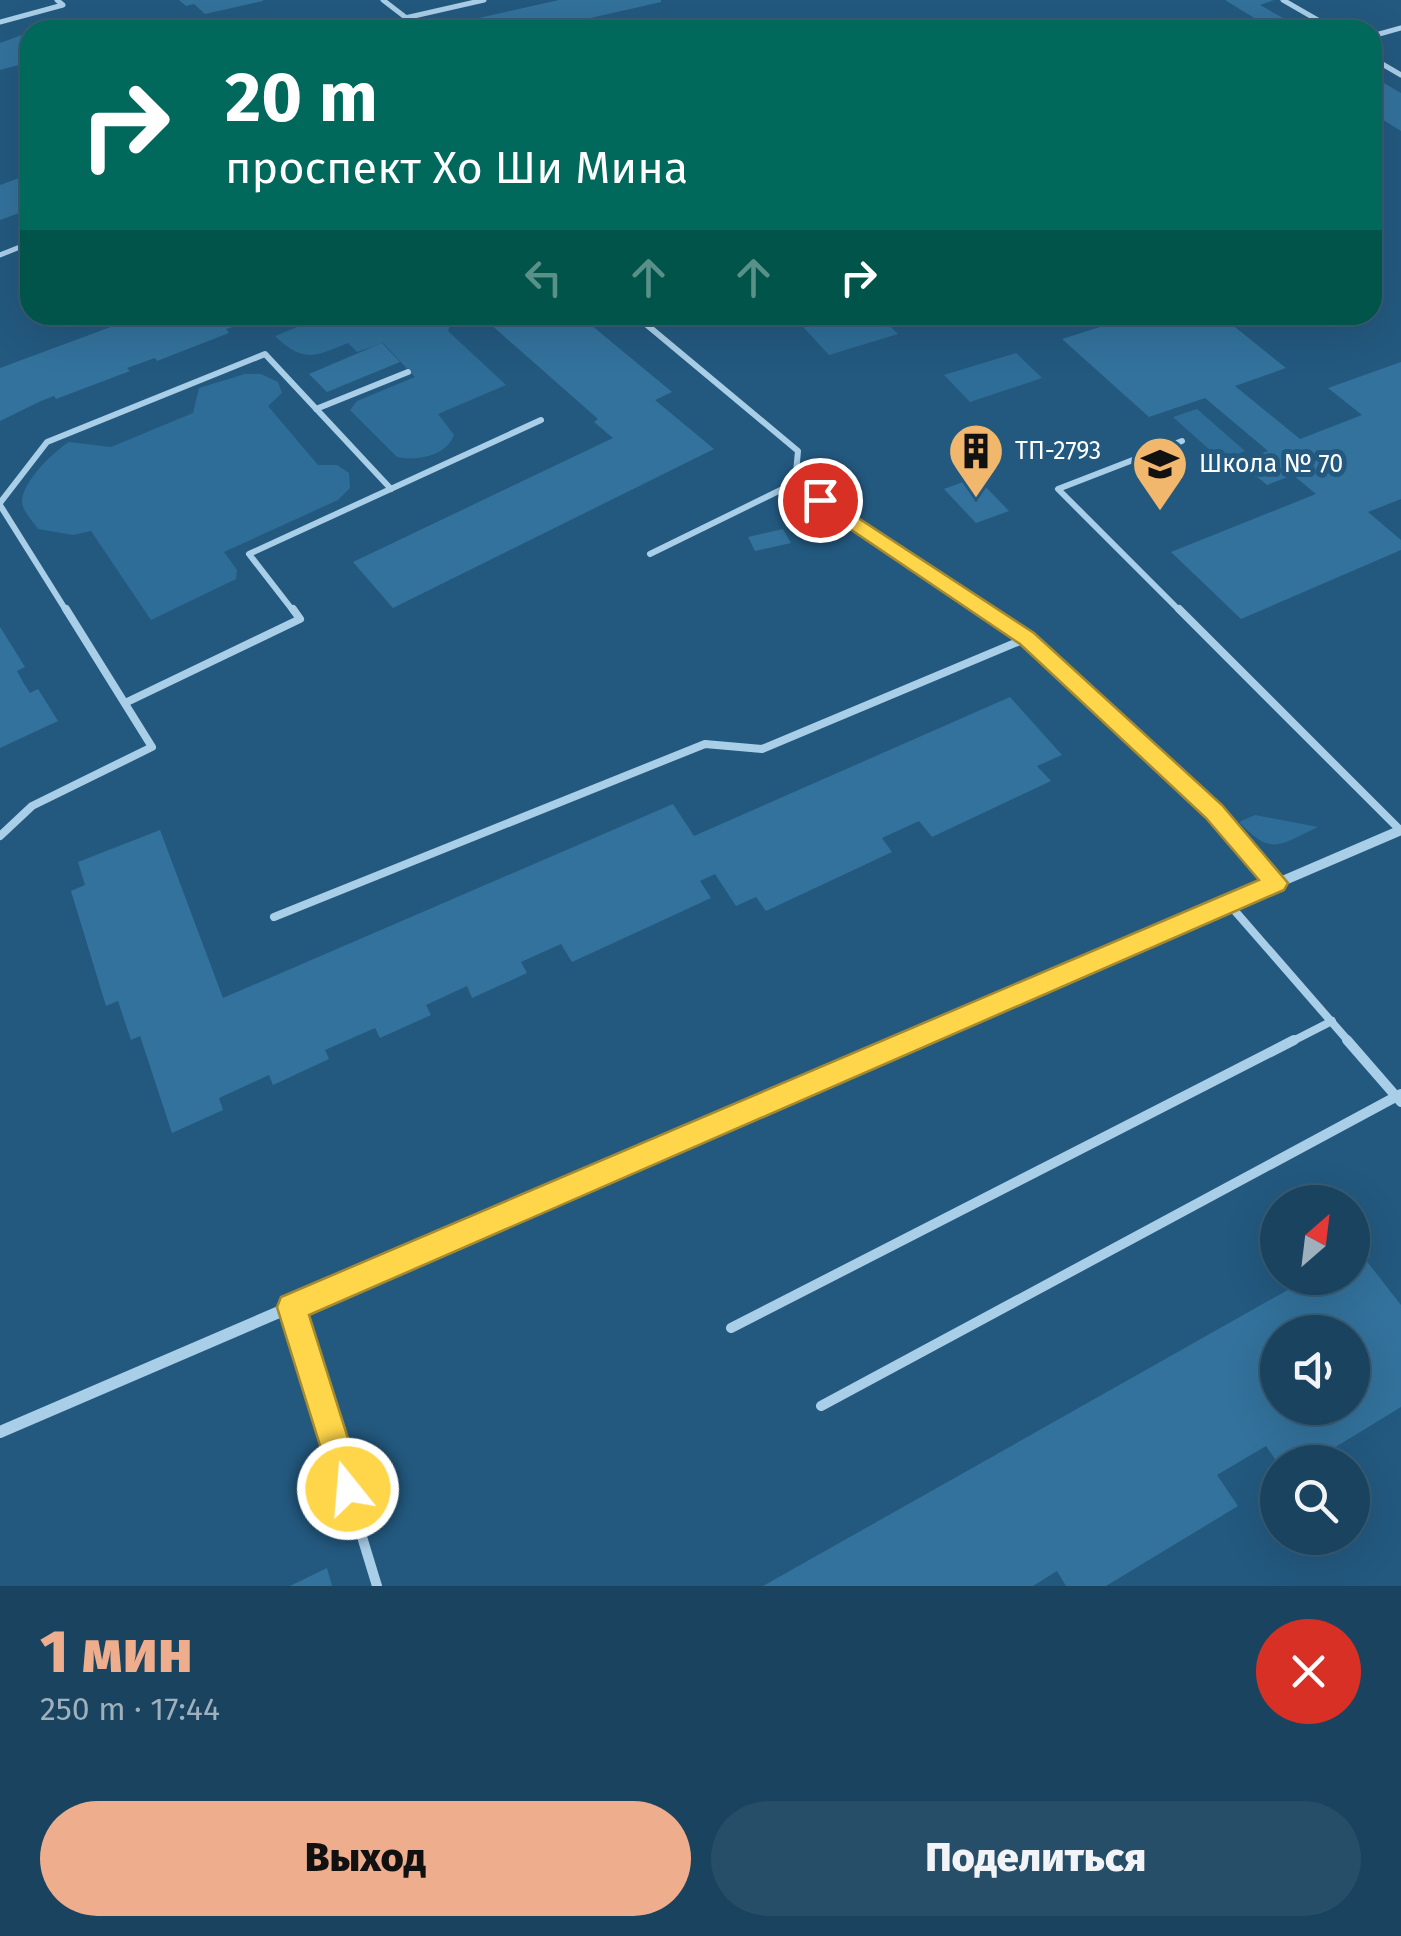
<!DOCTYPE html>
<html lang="ru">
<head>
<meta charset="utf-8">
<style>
  body { margin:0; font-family:"Fira Sans",sans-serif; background:#274e68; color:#f1f3f6; height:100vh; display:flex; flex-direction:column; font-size:38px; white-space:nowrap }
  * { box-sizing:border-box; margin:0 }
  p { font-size:32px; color:#9fb0bd }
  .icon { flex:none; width:55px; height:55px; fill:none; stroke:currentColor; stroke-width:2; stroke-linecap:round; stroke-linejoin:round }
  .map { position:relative; height:1586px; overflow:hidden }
  .sheet { display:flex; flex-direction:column; background:#1a435f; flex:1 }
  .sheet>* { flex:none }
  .hud { position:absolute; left:20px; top:20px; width:1362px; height:305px; border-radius:30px; box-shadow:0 10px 40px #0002,0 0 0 2px #385c74; background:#00695c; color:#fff; overflow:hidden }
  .needle { width:65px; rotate:28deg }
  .fabs { position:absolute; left:1260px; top:1185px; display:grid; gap:20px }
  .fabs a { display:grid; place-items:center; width:110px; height:110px; border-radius:50%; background:#1a435f; box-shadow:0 10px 40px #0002,0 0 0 2px #385c74; font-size:50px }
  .pin { position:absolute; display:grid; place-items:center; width:85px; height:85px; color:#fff; margin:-42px; border:5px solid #fff; border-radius:50%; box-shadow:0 2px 10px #0007 }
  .me { position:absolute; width:110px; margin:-55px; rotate:343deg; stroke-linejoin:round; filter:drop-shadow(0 0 8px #0008) }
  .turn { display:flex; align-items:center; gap:35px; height:210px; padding:0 40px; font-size:45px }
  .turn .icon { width:130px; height:130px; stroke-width:2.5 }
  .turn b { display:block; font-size:70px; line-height:85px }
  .lanes { display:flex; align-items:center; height:95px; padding:0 40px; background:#0003; justify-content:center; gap:50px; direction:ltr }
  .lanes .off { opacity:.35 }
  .round { display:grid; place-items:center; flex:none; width:105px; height:105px; border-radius:52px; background:#274e68 }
  .summary { display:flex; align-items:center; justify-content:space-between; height:170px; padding:0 40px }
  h1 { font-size:60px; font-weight:800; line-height:75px; color:#eead8d }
  .button { display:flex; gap:20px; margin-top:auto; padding:20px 40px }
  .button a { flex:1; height:115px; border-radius:60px; background:#eead8d; color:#111; font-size:40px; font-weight:800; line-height:115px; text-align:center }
  .button a+a { background:#274e68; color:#f1f3f6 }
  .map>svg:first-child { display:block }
  .green { fill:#2e6d97 }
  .building { fill:#33729c; fill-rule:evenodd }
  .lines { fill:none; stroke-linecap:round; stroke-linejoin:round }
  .service-far3 { stroke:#a9cee7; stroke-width:5 }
  .service-far2 { stroke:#a9cee7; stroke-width:6 }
  .service-far1 { stroke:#a9cee7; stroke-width:8 }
  .service { stroke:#a9cee7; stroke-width:10 }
  .minor-far1 { stroke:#a9cee7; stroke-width:10 }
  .minor { stroke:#a9cee7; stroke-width:12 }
  .route { fill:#ffd54a; stroke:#a68a30; stroke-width:2.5 }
  .labels { text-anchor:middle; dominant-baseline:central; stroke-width:10; stroke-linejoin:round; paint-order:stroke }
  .poi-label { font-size:25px; fill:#fff; stroke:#23597f; text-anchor:start }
</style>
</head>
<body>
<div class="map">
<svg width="1401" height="1586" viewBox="0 0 1401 1586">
  <rect width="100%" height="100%" fill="#23597f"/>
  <!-- green -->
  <g class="green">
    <path d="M327,315h127l-6,16 58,54 -68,29 16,21c-8,21 -36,26 -57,22l-47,-47 7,-9 58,-24 -32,-34 -26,9 -9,-9c-34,14 -45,20 -73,-7z"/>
    <polygon points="792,315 879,315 898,334 829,355"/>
    <polygon points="1016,353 1042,378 970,402 944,375"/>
    <path d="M245,374h16l17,8 4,11 -14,13 50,59h19l12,8 1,15 -12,12 -114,52 13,18 -1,9 -85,41 -60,-89 -18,4 -35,-6c-5,-8 -16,-18 -16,-28 1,-20 31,-49 47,-59l42,5 82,-34 6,-25z"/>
    <polygon points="1197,409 1245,451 1221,460 1173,417"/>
    <path d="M1255,815l63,12c-39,18 -46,30 -79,-5z"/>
  </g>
  <!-- building -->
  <g class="building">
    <polygon points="179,0 263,0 263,1 205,14 194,4 186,6"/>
    <polygon points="559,0 661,0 661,2 538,30 479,30 470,20"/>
    <polygon points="1225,0 1274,0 1260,5 1283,18 1264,24"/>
    <polygon points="30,32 30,62 0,70 0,43"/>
    <polygon points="1372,76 1401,93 1401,131 1372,113"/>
    <polygon points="30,174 30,209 0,220 0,185"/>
    <polygon points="143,315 273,315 226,329 229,333 157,361 155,358 127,368 130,371 56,399 54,396 41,401 0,421 0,368"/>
    <polygon points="480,315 579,315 672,392 655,400 714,449 393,608 353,562 613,438 594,422 598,419"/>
    <polygon points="1090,315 1116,315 1121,320 1135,315 1220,315 1286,368 1235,386 1300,439 1362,415 1328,388 1401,362 1401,499 1368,512 1401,540 1401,550 1241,619 1171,552 1316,494 1293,475 1267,485 1239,462 1268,451 1205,398 1149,417 1062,339 1103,326"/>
    <polygon points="382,343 400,362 327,392 309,374"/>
    <polygon points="976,477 1009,511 976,523 944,489"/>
    <polygon points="783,529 791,543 755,551 748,537"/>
    <polygon points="0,627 25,667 17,671 23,682 30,693 38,689 58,721 0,748"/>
    <polygon points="1010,697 1062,755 1037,766 1051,781 932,837 919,821 882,838 892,852 766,911 756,897 736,906 715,874 700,881 711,898 572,962 561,944 521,962 527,973 472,998 467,986 426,1005 431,1015 380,1038 375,1028 325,1050 329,1059 273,1085 269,1075 219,1098 223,1110 172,1133 140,1036 131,1040 118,1001 106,1006 71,891 85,885 78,862 160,830 223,998 673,804 694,836"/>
    <path d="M1358,1250l43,55v102l-90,55h-34l-11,-16 -49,29 21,31 -132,80h-40l-9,-15 -24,15h-270l546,-308h43v-25zM1278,1332h74v76h-74z"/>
    <polygon points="327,1568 332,1586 290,1586"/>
  </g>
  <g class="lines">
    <!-- service-far3 -->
    <g class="service-far3">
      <polyline points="383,0 422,30"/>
      <polyline points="1283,0 1335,30"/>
      <polyline points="405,18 484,0"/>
      <polyline points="0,22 63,5 57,0"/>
      <polyline points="1372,36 1401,28"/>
      <polyline points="1372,58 1401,75"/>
      <polyline points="0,255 30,243"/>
    </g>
    <!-- service-far2 -->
    <g class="service-far2">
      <polyline points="635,315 798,451 795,483 650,554"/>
      <polyline points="316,409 408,372"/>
      <polyline points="795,483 988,612"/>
      <polyline points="0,503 47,442 265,354 391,489"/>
      <polyline points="0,505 67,612"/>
      <polyline points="294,612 249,554 541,420"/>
      <polyline points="1181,612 1058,489 1182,441"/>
    </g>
    <!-- service-far1 -->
    <g class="service-far1">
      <polyline points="984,609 1027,638 1214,812 1276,883"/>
      <polyline points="1179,609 1400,830"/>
      <polyline points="125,703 300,619 293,609"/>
      <polyline points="0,836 32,806 152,747 66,609"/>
      <polyline points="1228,903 1350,1043"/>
      <polyline points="274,917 705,744 762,749 1027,638"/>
      <polyline points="1289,1043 1332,1021"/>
    </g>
    <!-- service -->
    <g class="service">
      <polyline points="1347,1040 1401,1102"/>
      <polyline points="292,1307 377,1586"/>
      <polyline points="731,1328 1294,1040"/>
      <polyline points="821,1406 1401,1094"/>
    </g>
    <!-- minor-far1 -->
    <polyline class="minor-far1" points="906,1043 1401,830"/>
    <!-- minor -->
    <polyline class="minor" points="0,1432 912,1040"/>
  </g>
  <!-- route -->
  <polygon class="route" points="820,493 1034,633 1222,805 1288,883 1284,890 309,1315 364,1489 359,1500 348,1505 337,1500 277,1307 281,1297 1259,880 1206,818 1020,644 813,504 813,495"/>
  <!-- icons -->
  <defs>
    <g id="building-pin" transform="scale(2.875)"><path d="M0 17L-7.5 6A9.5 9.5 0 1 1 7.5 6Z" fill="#f1b76c" stroke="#23597f"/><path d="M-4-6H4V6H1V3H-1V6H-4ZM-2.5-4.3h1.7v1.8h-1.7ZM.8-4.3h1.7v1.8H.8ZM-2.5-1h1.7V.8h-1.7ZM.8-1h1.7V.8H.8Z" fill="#111"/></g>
    <g id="school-pin" transform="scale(2.875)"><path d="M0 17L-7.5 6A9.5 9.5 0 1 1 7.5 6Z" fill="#f1b76c" stroke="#23597f"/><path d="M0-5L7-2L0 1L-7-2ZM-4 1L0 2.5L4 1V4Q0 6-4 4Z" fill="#111"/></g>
  </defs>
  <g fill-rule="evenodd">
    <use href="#building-pin" x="976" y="451"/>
    <use href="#school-pin" x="1160" y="464"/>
  </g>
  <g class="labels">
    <!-- poi labels -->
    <g class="poi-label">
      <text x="1015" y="451">ТП-2793</text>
      <text x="1199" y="464">Школа № 70</text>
    </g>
  </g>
</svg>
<div class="fabs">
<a><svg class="needle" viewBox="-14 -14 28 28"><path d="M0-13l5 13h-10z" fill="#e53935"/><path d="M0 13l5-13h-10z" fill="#9fb0bd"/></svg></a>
<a><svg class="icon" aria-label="sound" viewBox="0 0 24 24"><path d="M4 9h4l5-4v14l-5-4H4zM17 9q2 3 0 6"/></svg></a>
<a><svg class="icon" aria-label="search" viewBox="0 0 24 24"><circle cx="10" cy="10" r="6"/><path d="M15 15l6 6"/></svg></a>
</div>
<div class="pin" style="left:820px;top:500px;background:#d93025"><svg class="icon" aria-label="arrive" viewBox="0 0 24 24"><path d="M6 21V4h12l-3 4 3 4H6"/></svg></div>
<svg class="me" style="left:348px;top:1489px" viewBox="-20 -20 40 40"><circle r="17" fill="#ffd54a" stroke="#fff" stroke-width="3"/><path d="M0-11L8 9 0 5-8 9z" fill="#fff"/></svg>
<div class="hud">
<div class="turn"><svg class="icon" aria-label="right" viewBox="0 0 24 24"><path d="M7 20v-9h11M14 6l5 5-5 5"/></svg><div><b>20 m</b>проспект Хо Ши Мина</div></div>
<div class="lanes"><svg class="icon off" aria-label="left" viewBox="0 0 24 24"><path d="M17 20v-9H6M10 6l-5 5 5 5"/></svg><svg class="icon off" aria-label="ahead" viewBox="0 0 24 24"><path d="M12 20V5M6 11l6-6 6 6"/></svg><svg class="icon off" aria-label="ahead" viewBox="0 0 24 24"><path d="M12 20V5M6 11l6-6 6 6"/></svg><svg class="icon" aria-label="right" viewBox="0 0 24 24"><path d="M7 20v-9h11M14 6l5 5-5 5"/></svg></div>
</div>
</div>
<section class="sheet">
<div class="summary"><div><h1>1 мин</h1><p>250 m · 17:44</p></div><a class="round" style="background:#d93025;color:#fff"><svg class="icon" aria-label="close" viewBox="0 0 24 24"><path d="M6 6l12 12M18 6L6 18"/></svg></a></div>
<div class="button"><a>Выход</a><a>Поделиться</a></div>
</section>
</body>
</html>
